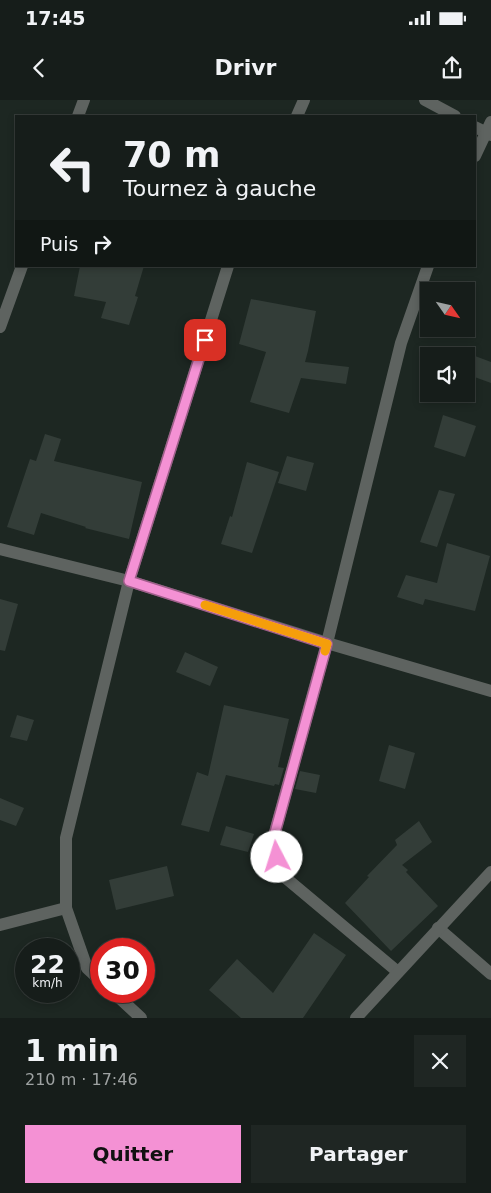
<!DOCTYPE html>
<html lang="fr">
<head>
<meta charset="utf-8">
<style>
  body { margin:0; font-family:"DejaVu Sans",sans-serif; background:#1f2623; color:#f1f3f6; height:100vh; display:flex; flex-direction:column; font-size:19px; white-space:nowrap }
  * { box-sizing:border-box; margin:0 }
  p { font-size:16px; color:#9ea2a2 }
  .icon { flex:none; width:28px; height:28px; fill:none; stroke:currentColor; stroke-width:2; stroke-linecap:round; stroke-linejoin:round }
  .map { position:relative; height:918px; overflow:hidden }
  .details { display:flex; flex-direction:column; background:#161d1a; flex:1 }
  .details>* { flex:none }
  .hud { position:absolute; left:15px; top:15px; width:461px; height:152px; border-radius:0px; box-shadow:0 2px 8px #0003,0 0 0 1px #353b39; background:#161d1a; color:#f1f3f6; overflow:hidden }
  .needle { width:32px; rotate:124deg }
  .fabs { position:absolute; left:420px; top:182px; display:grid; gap:10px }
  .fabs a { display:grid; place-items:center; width:55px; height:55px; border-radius:0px; background:#161d1a; box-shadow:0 2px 8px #0003,0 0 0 1px #353b39; font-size:25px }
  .speed { position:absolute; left:15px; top:838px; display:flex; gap:10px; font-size:25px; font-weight:700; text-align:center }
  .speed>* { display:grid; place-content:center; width:65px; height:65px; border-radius:50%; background:#161d1a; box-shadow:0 2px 8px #0003,0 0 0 1px #353b39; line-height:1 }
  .speed small { font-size:12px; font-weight:400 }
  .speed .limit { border:8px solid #d22; background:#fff; color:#111 }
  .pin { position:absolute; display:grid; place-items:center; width:42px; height:42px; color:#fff; margin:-21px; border-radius:10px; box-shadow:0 2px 8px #0006 }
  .me { position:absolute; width:55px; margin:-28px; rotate:355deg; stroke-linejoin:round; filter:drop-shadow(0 0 4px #0008) }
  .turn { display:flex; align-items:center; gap:18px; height:105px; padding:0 25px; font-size:22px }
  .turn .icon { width:65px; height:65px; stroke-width:2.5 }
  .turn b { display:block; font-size:35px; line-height:42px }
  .then { display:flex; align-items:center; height:48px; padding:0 25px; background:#0003; gap:10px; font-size:19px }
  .round { display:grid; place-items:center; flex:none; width:52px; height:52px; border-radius:0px; background:#1f2623 }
  .overview { display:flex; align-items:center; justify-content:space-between; height:85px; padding:0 25px }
  h1 { font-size:30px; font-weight:800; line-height:38px }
  .action { display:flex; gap:10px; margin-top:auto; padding:10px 25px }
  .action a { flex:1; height:58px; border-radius:0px; background:#f491d4; color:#111; font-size:20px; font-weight:800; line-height:58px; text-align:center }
  .action a+a { background:#1f2623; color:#f1f3f6 }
  .status { display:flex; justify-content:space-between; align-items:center; height:35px; padding:0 25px; background:#161d1a; direction:ltr }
  .status svg { height:14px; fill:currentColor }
  header { display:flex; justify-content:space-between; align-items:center; height:65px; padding:0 25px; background:#161d1a; font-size:22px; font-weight:800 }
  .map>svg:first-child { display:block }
  .building { fill:#333d38 }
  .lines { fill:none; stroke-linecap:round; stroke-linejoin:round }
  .minor { stroke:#5e6360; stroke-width:12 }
  .route-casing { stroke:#9f5e8a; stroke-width:12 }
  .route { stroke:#f491d4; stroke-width:9 }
  .slow { stroke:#f59e0b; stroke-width:9 }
</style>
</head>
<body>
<div class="status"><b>17:45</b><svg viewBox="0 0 49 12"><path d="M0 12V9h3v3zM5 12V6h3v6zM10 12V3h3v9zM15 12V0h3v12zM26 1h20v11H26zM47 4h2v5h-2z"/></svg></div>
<header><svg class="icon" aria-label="back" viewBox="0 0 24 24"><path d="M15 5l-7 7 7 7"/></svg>Drivr<svg class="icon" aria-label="share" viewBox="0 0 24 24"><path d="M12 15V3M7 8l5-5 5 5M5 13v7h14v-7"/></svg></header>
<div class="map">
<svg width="491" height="918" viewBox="0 0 491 918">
  <rect width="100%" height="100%" fill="#1d2722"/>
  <!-- building -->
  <g class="building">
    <polygon points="80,166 144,166 135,196 138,197 129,225 101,218 106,202 74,196"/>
    <polygon points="251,199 316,211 308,251 305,262 349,267 346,284 301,278 289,313 250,302 266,252 239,244"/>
    <polygon points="475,256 491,262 491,283 469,275"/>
    <polygon points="443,315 476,326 465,357 434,347"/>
    <polygon points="45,334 61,339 54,361 142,382 129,439 85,428 86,427 41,413 34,435 7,427 30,359 36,361"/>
    <polygon points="287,356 314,363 306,391 278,383"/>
    <polygon points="247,362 279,372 252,453 221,444 230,416 232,417"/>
    <polygon points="439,390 455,394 437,447 420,442"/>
    <polygon points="447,443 490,456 475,511 425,499 423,505 397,497 406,475 437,483"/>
    <polygon points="0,499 18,504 5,551 0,550"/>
    <polygon points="185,552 218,567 210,586 176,572"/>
    <polygon points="224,605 289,619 278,667 284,668 279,685 275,684 274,686 226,675 209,732 181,725 197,672 208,676"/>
    <polygon points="17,615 34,620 27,641 10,637"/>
    <polygon points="389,645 415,653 405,689 379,681"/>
    <polygon points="300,671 320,675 316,693 295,689"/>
    <polygon points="0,698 24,708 16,726 0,720"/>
    <polygon points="419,721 432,742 402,765 408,770 406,772 438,806 391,851 345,803 369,777 367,776 397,745 395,740"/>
    <polygon points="226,726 254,734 248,752 220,745"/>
    <polygon points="167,766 174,796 116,810 109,780"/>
    <polygon points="314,833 346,855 303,918 241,918 209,890 237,859 273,893"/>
  </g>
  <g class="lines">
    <!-- minor -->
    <g class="minor">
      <polyline points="425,0 455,16"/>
      <polyline points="78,16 84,0"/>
      <polyline points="297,16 304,0"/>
      <polyline points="475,27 491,35"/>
      <polyline points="475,56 491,22"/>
      <polyline points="0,227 22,166"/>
      <polyline points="0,449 129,481 327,543 491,591"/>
      <polyline points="0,825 66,808"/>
      <polyline points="438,828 491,874"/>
      <polyline points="398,872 281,774 273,739 327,543 401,243 428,166"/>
      <polyline points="101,881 87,868 66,808 66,738 129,481 228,166"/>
      <polyline points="112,891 141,918"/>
      <polyline points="356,918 491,772"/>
    </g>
  </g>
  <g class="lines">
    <!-- route casing -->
    <g class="route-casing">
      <polyline id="route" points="205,240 129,481 327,544 273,740 277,757"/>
    </g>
    <!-- route -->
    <use href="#route" class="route"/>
    <!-- slow -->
    <polyline class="slow" points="205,505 327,544 325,551"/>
  </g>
</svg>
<div class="fabs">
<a><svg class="needle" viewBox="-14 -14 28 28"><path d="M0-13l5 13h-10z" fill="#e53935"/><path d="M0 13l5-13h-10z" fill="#9ea2a2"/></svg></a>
<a><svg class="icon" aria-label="sound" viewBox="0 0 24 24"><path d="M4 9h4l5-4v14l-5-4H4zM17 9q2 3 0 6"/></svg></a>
</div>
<div class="speed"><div>22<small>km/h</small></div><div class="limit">30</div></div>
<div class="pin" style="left:205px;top:240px;background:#d93025"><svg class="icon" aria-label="arrive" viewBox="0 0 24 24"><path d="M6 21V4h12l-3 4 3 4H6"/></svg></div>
<svg class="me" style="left:277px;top:757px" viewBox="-20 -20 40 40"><circle r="19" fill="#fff"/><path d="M0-13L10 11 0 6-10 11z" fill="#f491d4"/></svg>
<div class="hud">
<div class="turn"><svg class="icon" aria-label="left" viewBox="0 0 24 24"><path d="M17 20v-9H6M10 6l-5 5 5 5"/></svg><div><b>70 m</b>Tournez à gauche</div></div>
<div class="then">Puis<svg class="icon" aria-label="right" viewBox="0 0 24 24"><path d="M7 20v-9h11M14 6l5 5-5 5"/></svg></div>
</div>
</div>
<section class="details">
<div class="overview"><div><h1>1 min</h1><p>210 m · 17:46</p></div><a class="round"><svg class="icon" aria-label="close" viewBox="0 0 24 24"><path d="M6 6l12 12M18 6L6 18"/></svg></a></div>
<div class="action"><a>Quitter</a><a>Partager</a></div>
</section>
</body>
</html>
